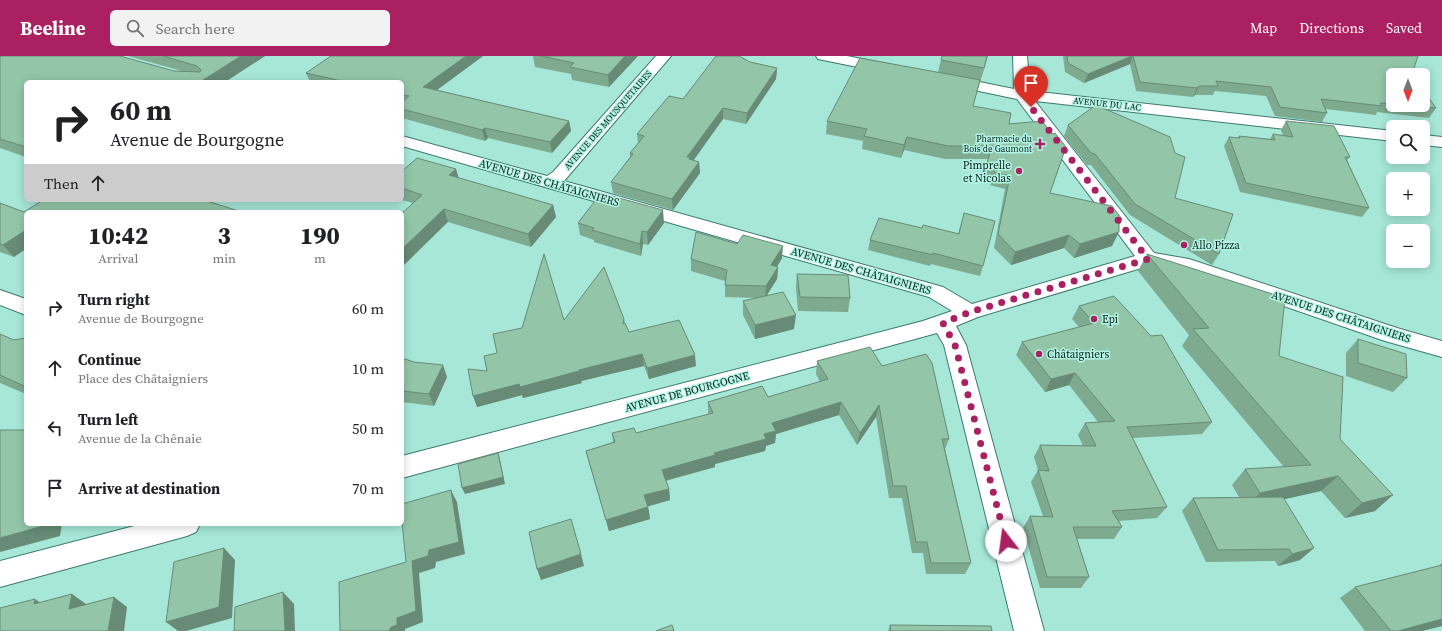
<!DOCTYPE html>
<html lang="en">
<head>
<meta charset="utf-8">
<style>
  body { margin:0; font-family:"Source Serif 4",serif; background:#f2f2f2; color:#202124; height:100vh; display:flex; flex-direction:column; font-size:15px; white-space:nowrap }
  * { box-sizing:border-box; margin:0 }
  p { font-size:13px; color:#757577 }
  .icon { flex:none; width:22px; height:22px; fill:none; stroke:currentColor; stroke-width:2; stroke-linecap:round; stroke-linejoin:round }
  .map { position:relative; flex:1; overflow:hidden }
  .drawer { position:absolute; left:24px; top:154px; width:380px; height:316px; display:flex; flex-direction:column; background:#fff; border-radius:6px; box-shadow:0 2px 10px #0003 }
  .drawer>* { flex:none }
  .hud { position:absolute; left:24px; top:24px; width:380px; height:122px; border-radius:6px; box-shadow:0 2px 10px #0003; background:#fff; color:#202124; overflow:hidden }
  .needle { width:26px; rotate:180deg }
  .controls { position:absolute; left:1386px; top:12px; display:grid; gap:8px }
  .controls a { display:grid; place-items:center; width:44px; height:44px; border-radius:6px; background:#fff; box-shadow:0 2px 10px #0003; font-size:20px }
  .pin { position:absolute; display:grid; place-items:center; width:34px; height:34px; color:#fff; margin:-41px -17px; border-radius:50% 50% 50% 0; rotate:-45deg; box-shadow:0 0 4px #0007 }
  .pin .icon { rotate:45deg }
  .me { position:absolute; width:44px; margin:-22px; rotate:345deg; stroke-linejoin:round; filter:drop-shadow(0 0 3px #0008) }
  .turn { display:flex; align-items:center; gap:14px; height:84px; padding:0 20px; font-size:18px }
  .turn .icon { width:52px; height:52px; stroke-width:2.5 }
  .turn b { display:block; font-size:28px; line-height:34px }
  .then { display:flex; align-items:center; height:38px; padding:0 20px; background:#0003; gap:8px; font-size:15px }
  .eta { display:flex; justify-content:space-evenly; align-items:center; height:68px; text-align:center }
  .eta b { font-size:24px; font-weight:800; line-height:28px }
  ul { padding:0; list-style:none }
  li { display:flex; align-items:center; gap:12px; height:60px; padding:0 20px }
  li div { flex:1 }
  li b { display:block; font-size:15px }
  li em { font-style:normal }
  header { display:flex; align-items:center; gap:24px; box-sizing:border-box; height:56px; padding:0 20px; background:#ab2061; color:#fff }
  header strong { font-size:19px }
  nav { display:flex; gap:22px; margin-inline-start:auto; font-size:14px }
  .search { width:280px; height:36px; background:#f2f2f2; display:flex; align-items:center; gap:10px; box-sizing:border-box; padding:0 14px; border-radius:6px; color:#757577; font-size:15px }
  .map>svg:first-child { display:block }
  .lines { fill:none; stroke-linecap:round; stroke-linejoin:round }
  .minor-casing { stroke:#3b7b6e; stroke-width:2 }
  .minor { fill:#fff; fill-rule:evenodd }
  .wall { fill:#7eaa90 }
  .shaded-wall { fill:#678b76 }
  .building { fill:#93c6a8; stroke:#678b76 }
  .route { stroke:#ab2061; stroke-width:7; stroke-dasharray:0 12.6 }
  .poi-dot { fill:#ab2061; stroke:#b3f4e5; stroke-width:1.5 }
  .labels { text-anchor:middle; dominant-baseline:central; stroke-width:3; stroke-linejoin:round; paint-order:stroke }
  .far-street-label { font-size:9px; fill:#07221d; stroke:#b3f4e5 }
  .far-poi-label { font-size:9px; fill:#07221d; stroke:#b3f4e5; text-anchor:end }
  .poi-label { font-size:11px; fill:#07221d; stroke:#b3f4e5; text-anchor:start }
  .street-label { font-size:11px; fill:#07221d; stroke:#b3f4e5 }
</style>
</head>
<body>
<header>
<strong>Beeline</strong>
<div class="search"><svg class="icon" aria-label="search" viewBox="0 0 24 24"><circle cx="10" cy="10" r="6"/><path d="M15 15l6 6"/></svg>Search here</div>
<nav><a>Map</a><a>Directions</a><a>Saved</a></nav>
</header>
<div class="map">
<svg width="1442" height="575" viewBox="0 0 1442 575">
  <rect width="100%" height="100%" fill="#a6e7d8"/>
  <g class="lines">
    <!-- minor casing -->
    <g class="minor-casing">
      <g id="minor">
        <polygon points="656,0 671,0 564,125 943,231 972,248 1135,200 1017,43 945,28 942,25 945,22 950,20 1014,33 1013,0 1027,0 1030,35 1393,75 1393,85 1035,45 1154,197 1189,203 1397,272 1442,285 1442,301 1385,285 1180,214 1148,210 978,261 956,270 966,289 1044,575 1014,575 944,289 937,277 402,422 402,400 923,265 952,255 929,241 402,90 402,80 547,120 553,116"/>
        <polygon points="816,0 847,0 892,9 895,12 892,15 887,17 823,4 818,3"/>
        <polygon points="1423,79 1442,81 1442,91 1423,89"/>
        <polygon points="0,234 26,243 26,259 0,249"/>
        <polygon points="142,468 200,468 196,476 187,480 0,531 0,505"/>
      </g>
    </g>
    <!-- minor -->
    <use href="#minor" class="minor"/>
  </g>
  <!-- wall -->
  <g class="wall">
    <polygon points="0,0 174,15 182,15 128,0 265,0 225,26 26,26 26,101 0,92"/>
    <polygon points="331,0 483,0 437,34 569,65 571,75 552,97 488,82 485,85 402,62 402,26 310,26 306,17"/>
    <polygon points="533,0 638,0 609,31 572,24 571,18 535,11"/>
    <polygon points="988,0 973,50 1009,68 1050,137 1122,163 1119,169 1112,190 1074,202 1064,192 1011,209 994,192 1005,133 990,129 993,121 983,119 988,103 945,103 904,94 901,102 862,93 863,85 826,78 827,65 938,16 941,4"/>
    <polygon points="1063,0 1418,0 1393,19 1393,49 1423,49 1436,52 1429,62 1377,56 1376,59 1326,53 1327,57 1322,66 1275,60 1266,40 1215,35 1213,39 1195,39 1193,41 1136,35 1130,8 1084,27 1065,16"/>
    <polygon points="750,6 777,12 776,23 746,68 723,63 693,104 699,106 700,117 673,154 613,137 611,126 630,101 630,97 638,87 637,78 683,43"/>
    <polygon points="1286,65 1350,101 1347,104 1369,152 1362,161 1240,136 1224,90 1229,81 1238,82 1239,80 1270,83 1273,78 1283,80 1281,74"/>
    <polygon points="1068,69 1175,142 1219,198 1212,209 1130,159 1091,109 1087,109 1064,80"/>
    <polygon points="456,113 458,122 553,149 556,161 531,191 448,166 413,147 402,144 402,115"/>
    <polygon points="0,147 24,156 26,156 14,201 0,196"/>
    <polygon points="964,157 983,210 980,220 931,208 930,210 868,194 870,184 922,172 958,178"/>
    <polygon points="578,167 664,167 648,189 643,188 641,200 594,186 594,184 580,179"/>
    <polygon points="737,188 782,202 777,211 778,211 777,223 767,239 794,273 755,283 743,259 743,245 756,242 725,241 725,225 691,215 691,203"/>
    <polygon points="1147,198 1279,300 1340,383 1375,455 1345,462 1321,435 1284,443 1300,504 1278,510 1275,505 1206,506 1182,455 1193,442 1239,441 1232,429 1245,413 1284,411 1182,290 1189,279 1138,215"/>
    <polygon points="797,218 850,242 848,256 798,255 796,232"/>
    <polygon points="1079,250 1212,366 1202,378 1133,382 1167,451 1157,462 1119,465 1122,471 1114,483 1077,483 1089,521 1081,532 1040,532 1023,472 1030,460 1043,460 1031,426 1038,414 1034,401 1040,389 1083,390 1078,379 1085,367 1098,366 1069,329 1045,336 1016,299 1022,286 1079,271 1072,263"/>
    <polygon points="624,263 625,267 629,276 696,310 649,323 644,310 581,325 582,327 523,342 522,339 477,351 487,315 497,297 564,264"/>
    <polygon points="0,278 14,284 25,282 26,284 26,338 0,327"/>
    <polygon points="1358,283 1407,322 1393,336 1346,320 1346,297"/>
    <polygon points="402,302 447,321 434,350 402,346"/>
    <polygon points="817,305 882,310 949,383 945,393 971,507 965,518 926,518 923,497 912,497 902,442 889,442 876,361 857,389 839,359 776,378 775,387 766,390 765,395 715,408 715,411 666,425 669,433 670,444 648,450 650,463 609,475 589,407 586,395 613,386 612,377 636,377 708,358 708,346 768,341 820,326 816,318"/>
    <polygon points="1442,507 1442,570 1422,575 1365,575 1340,542 1355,531 1437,511"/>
    <polygon points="890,569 992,575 888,575"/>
  </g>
  <!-- shaded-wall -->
  <g class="shaded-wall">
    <polygon points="241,0 265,0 225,26 200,26"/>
    <polygon points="466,0 483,0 426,42 423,31"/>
    <polygon points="625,0 638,0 609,31 608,19"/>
    <polygon points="1132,0 1133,0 1130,8 1084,27 1088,18"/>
    <polygon points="777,12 776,23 746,68 747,57"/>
    <polygon points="1199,30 1195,39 1193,41 1197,32"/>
    <polygon points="723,52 723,63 691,108 687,101"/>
    <polygon points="569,65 571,75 552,97 550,86"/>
    <polygon points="485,72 488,82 485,85 482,74"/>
    <polygon points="907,81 904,94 901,102 904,89"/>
    <polygon points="699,106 700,117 673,154 672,143"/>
    <polygon points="456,113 460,126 449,119"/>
    <polygon points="553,149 556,161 531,191 528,178"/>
    <polygon points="444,153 448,166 402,211 402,193"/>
    <polygon points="663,154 664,167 648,189 647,176"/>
    <polygon points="1122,163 1115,176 1119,176 1112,190 1074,202 1080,188 1119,166"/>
    <polygon points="26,174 26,193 14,201 3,189"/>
    <polygon points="642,175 643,188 641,200 640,188"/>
    <polygon points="1069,179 1064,192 1011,209 1015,196"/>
    <polygon points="783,190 782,202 771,221 771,209"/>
    <polygon points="778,211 777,223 765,242 766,230"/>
    <polygon points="796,259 794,273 755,283 755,269"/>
    <polygon points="642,298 644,310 581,325 582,327 523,342 522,339 477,351 473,340 519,328"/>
    <polygon points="695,299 696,310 649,323 647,312"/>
    <polygon points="443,309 447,321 434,350 429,338"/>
    <polygon points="1075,317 1069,329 1045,336 1051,323"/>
    <polygon points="841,346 839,359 776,378 775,387 766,390 765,395 715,408 715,411 663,425 662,414 714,397 764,378 772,367"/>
    <polygon points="879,349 876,361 857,389 860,377"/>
    <polygon points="498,397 500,404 505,428 465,438 462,432"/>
    <polygon points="1338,420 1321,435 1245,452 1260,437"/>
    <polygon points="669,433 670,444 646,451 644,439"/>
    <polygon points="451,434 457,446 465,498 436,506 435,512 419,517 423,566 405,573 405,575 389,575 397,562 412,505 429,494"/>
    <polygon points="1393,439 1375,455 1345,462 1362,447"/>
    <polygon points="648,451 650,463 609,475 606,464"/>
    <polygon points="47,468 62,468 60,480 0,496 0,482"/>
    <polygon points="224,492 235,504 232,562 186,575 178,575 166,566"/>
    <polygon points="1314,492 1300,504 1278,510 1292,498"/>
    <polygon points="581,498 584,510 541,524 537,513"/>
    <polygon points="283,536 294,548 295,575 285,575"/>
    <polygon points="72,538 86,548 83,563 69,553"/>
    <polygon points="114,541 127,551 124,575 108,575"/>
    <polygon points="35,543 50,553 34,548"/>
    <polygon points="1442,563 1442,570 1422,575 1398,575"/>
  </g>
  <!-- building -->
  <g class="building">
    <polygon points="0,0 120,0 174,15 200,16 201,14 197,10 163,0 241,0 200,26 26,26 26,91 0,83"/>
    <polygon points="331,0 466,0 423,31 569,65 550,86 485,72 482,74 402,53 402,46 409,40 402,39 402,26 346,26 306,17"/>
    <polygon points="541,0 625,0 608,19 570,11 574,7"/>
    <polygon points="716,0 739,0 750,6 777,12 747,57 723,52 687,101 690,101 689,103 699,106 672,143 611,126 633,98 630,97 644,80 637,78 669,40 683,43"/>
    <polygon points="942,0 987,0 984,12 941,4"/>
    <polygon points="1067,0 1132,0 1088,18 1068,7"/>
    <polygon points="1133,0 1418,0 1412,18 1413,19 1393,19 1393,48 1380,47 1382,50 1321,43 1327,57 1280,51 1271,31 1216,25 1218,30 1199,30 1197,32 1140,26"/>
    <polygon points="860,2 980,24 973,50 1011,57 1009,68 1042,65 1052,78 1055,77 1066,91 1050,137 1112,150 1122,163 1119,166 1119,176 1080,188 1069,179 1015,196 998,178 1010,120 994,116 997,108 987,106 993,90 948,90 907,81 904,89 864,80 867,73 827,65"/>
    <polygon points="1423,34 1436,52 1403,49 1423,49"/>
    <polygon points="1096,49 1170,81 1175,97 1185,101 1175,142 1233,158 1219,198 1135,148 1095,98 1091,97 1068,69"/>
    <polygon points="1286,65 1334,70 1350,101 1345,101 1369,152 1246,127 1229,81 1240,82 1239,80 1275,84 1273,78 1293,81"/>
    <polygon points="417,102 456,113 449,119 553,149 528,178 444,153 402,193 402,157 422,139 402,132 402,115"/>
    <polygon points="601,137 663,154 647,176 642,175 640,188 592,174 594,172 578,167"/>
    <polygon points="43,144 204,144 242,156 26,156 26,174 3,189 0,188 0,147 24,156"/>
    <polygon points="964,157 995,165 983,210 933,197 933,199 870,184 879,162 922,172 923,169 959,178"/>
    <polygon points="696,176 737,188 743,179 783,190 771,209 778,211 766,230 725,229 727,214 691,203"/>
    <polygon points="544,198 564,264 604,211 624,263 623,268 625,267 629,276 679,264 695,299 647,312 642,298 579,314 579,315 520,331 519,328 473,340 468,313 487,315 484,300 497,297 493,278 522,272"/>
    <polygon points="1147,198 1285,242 1279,300 1343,321 1340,383 1393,439 1362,447 1338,420 1260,437 1245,413 1311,409 1193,273 1209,272"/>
    <polygon points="797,218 848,219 850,242 800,241"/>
    <polygon points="783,236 796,259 755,269 743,245"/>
    <polygon points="1114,240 1151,280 1162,279 1212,366 1127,371 1167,451 1112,455 1122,471 1073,471 1089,521 1047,521 1030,460 1053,461 1038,414 1049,415 1040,389 1096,390 1085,367 1115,365 1075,317 1051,323 1022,286 1094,267 1079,250"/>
    <polygon points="0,278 14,284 25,282 26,287 26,331 0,319"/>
    <polygon points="1358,283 1406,298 1407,322 1358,307"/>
    <polygon points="870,291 882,310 926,298 932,307 949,383 942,383 971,507 931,507 927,486 916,486 906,430 893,430 879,349 860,377 841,346 772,367 776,375 764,378 766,383 714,397 715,399 662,414 669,433 644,439 648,451 606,464 586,395 615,386 612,377 634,372 636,377 713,357 708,346 762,330 768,341 828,323 817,305"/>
    <polygon points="402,302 414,306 443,309 429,338 402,335"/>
    <polygon points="0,374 26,374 26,468 47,468 47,469 0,482"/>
    <polygon points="498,397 503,421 462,432 458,408"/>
    <polygon points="451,434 459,486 429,494 428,500 412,505 416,555 397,562 397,569 391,571 389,575 340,575 339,526 406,506 402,466 402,448"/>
    <polygon points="1283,441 1314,492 1292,498 1289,493 1218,494 1193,442"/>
    <polygon points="571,463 581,498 537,513 529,476"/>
    <polygon points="224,492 219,551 166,566 174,506"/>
    <polygon points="1442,509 1442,563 1398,575 1391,575 1355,531"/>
    <polygon points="283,536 285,575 234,575 235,551"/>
    <polygon points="72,538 69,553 114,541 108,575 0,575 0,552 35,543 34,548"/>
    <polygon points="672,569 674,575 656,575"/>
    <polygon points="890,569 991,570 992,575 891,575"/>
  </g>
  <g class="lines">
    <!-- route -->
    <polyline class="route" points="1006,485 955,289 943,267 970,256 1148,203 1031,51"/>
  </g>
  <!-- markers -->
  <g class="poi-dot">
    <path d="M1038 82h4v4h4v4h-4v4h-4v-4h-4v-4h4z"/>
    <circle cx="1019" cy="115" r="4"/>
    <circle cx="1184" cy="189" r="4"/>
    <circle cx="1094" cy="263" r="4"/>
    <circle cx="1039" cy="298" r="4"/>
  </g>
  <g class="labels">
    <!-- far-street labels -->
    <g class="far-street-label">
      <text transform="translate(1107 48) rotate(6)">AVENUE DU LAC</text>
      <text transform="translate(608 64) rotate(-49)">AVENUE DES MOUSQUETAIRES</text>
    </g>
    <!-- far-poi labels -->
    <g class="far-poi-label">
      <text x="1032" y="83">Pharmacie du<tspan x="1032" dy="10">Bois de Gaumont</tspan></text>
    </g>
    <!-- poi labels -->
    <g class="poi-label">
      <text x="1011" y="109" text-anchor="end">Pimprelle<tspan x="1011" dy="13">et Nicolas</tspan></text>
      <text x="1192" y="189">Allo Pizza</text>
      <text x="1102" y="263">Epi</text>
      <text x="1047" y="298">Châtaigniers</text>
    </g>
    <!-- street labels -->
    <g class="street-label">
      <text transform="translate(549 127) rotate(16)">AVENUE DES CHÂTAIGNIERS</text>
      <text transform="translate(861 215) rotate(16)">AVENUE DES CHÂTAIGNIERS</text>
      <text transform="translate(1341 261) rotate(18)">AVENUE DES CHÂTAIGNIERS</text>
      <text transform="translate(687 336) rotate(-15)">AVENUE DE BOURGOGNE</text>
    </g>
  </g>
</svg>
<div class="controls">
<a><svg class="needle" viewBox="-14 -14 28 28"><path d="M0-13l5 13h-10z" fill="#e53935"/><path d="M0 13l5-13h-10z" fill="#757577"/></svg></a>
<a><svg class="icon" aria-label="search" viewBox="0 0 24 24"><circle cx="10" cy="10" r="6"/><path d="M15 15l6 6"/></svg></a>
<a>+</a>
<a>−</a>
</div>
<div class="pin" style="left:1031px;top:51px;background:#d93025"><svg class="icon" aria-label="arrive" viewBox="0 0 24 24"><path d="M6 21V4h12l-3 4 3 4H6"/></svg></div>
<svg class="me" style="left:1006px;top:485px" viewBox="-20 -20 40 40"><circle r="19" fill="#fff"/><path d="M0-13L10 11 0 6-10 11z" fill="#ab2061"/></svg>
<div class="hud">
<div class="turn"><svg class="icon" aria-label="right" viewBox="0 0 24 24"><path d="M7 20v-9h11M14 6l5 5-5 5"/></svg><div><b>60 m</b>Avenue de Bourgogne</div></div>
<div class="then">Then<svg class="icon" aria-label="ahead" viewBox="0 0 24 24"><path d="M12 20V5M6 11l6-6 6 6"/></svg></div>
</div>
<section class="drawer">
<div class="eta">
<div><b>10:42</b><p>Arrival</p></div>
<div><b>3</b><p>min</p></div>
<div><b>190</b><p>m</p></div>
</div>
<ul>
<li><svg class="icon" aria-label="right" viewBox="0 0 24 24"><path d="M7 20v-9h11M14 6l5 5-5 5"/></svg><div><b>Turn right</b><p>Avenue de Bourgogne</p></div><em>60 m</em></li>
<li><svg class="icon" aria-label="ahead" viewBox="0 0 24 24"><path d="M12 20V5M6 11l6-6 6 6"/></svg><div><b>Continue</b><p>Place des Châtaigniers</p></div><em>10 m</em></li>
<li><svg class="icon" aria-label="left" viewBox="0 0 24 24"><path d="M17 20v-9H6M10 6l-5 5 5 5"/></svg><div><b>Turn left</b><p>Avenue de la Chênaie</p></div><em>50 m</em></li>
<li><svg class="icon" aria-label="arrive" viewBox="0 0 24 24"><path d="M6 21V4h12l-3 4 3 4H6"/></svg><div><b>Arrive at destination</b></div><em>70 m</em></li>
</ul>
</section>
</div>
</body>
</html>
